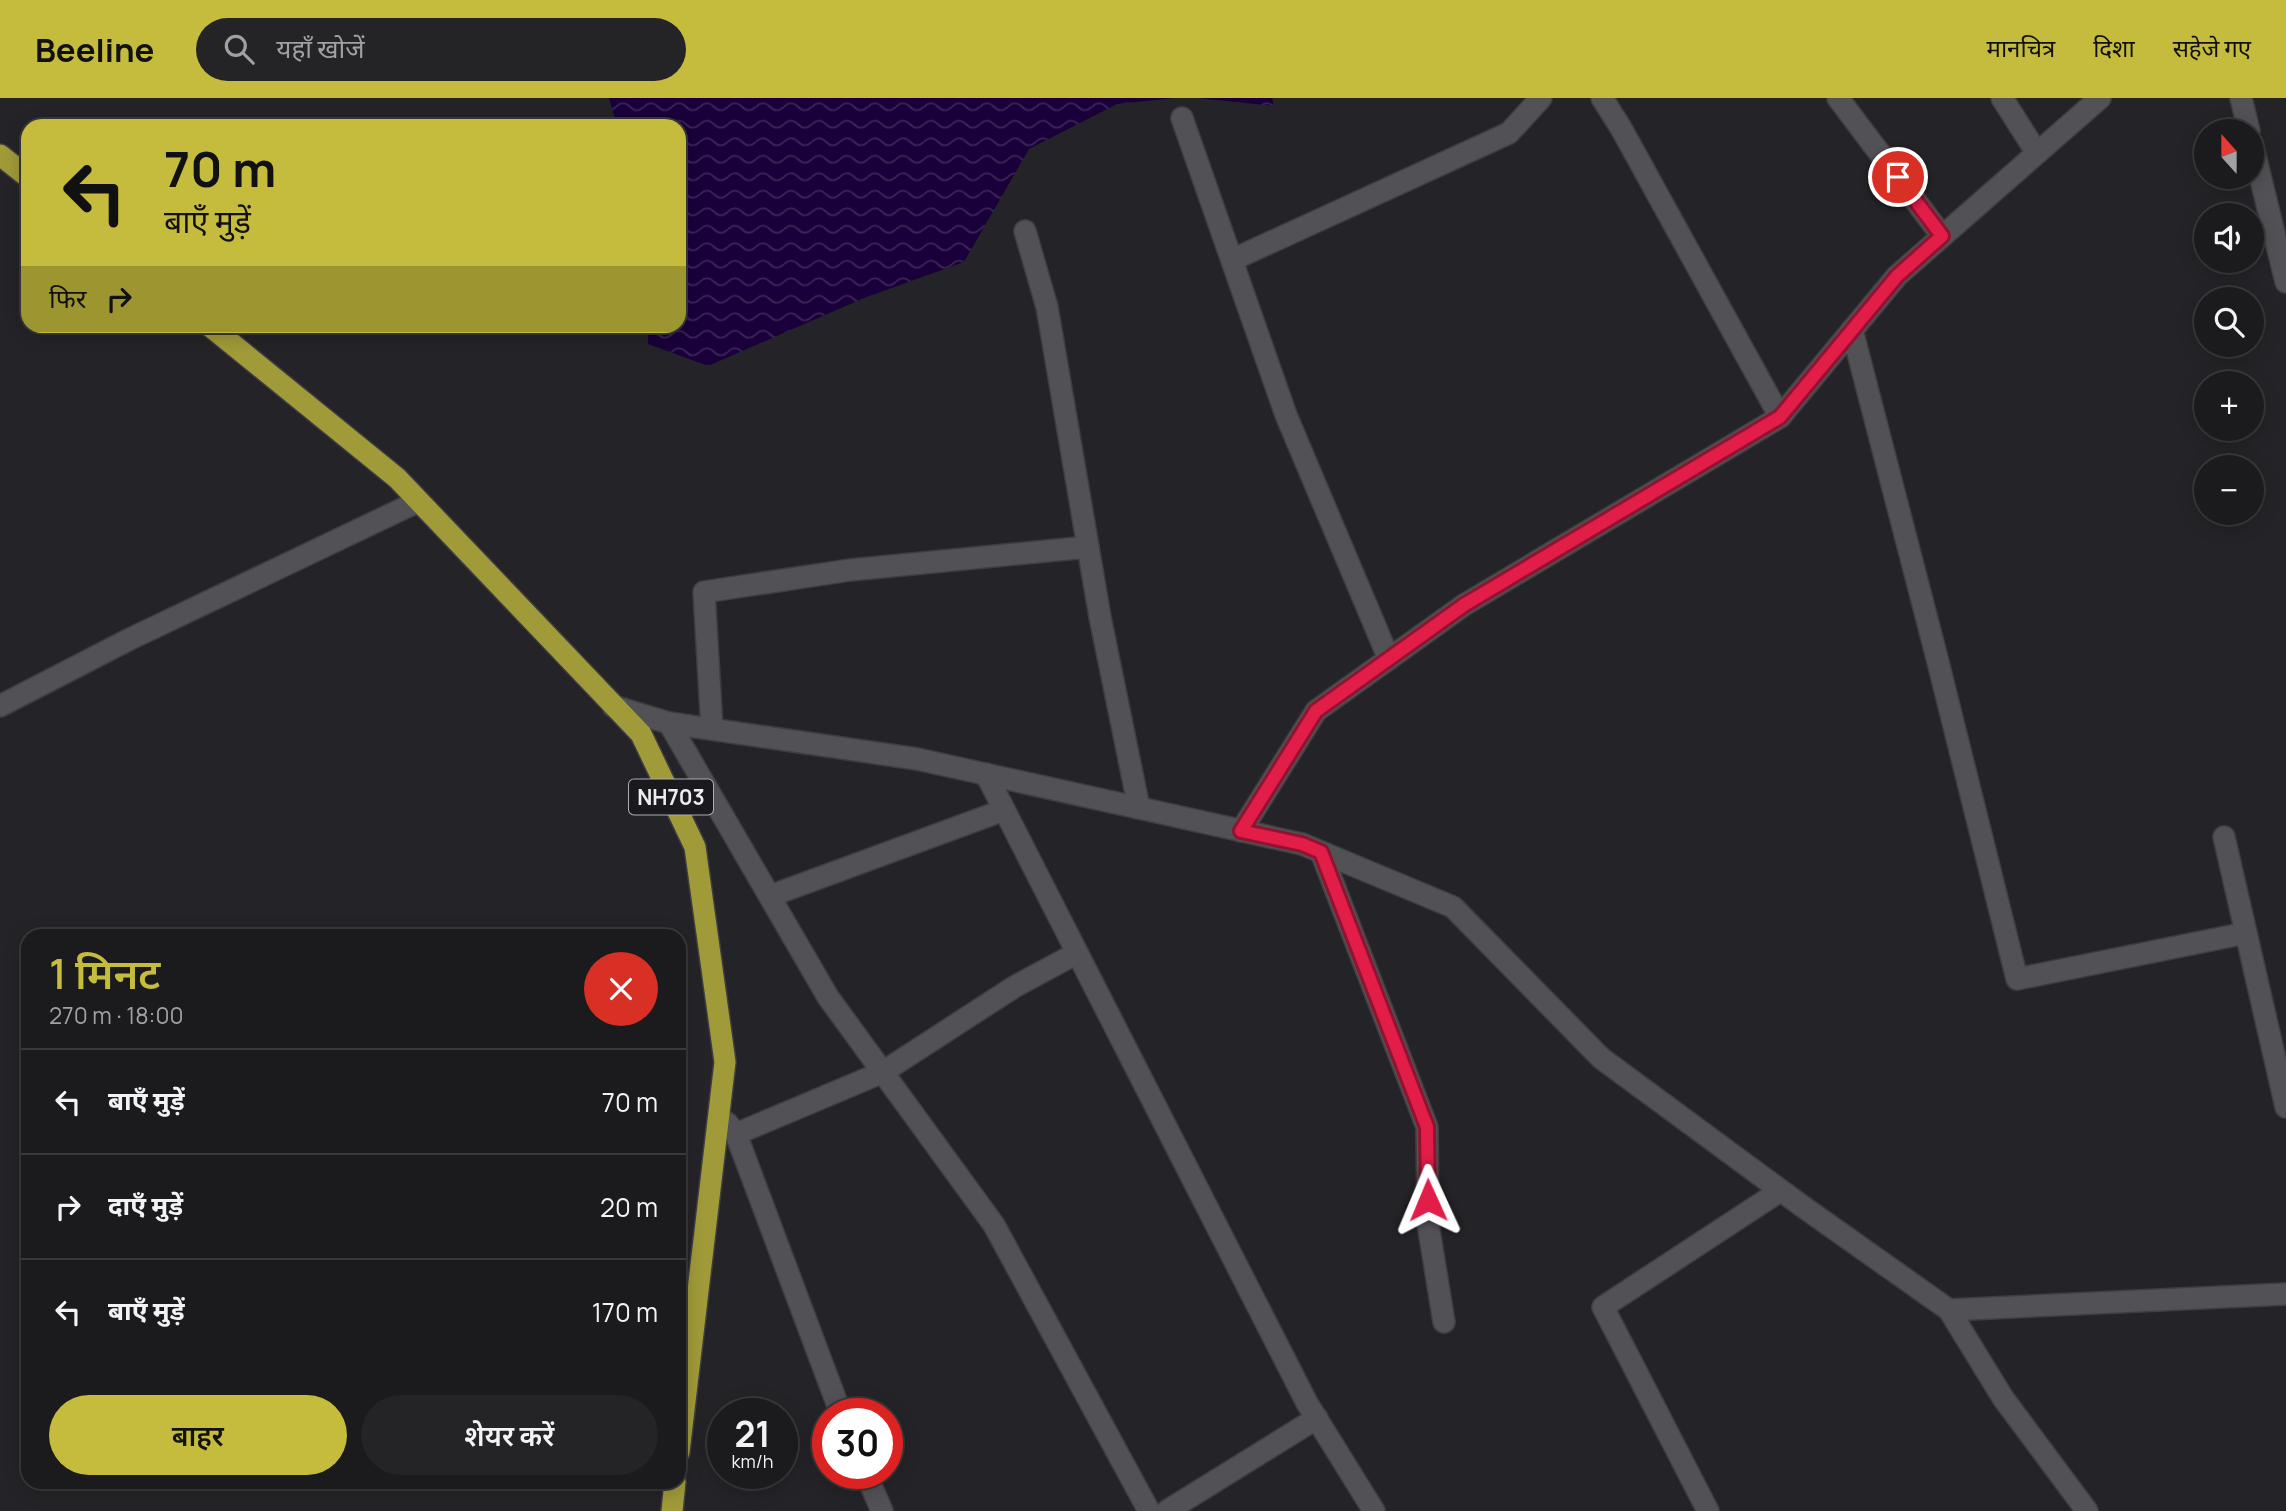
<!DOCTYPE html>
<html lang="hi">
<head>
<meta charset="utf-8">
<style>
  body { margin:0; font-family:Manrope,"Noto Sans Devanagari",sans-serif; background:#242326; color:#f1f3f6; height:100vh; display:flex; flex-direction:column; font-size:26px; white-space:nowrap }
  * { box-sizing:border-box; margin:0 }
  p { font-size:23px; color:#a0a1a4 }
  .icon { flex:none; width:38px; height:38px; fill:none; stroke:currentColor; stroke-width:2; stroke-linecap:round; stroke-linejoin:round }
  .map { position:relative; flex:1; overflow:hidden }
  .drawer { position:absolute; left:21px; top:831px; width:665px; height:560px; display:flex; flex-direction:column; background:#1b1a1d; border-radius:21px; box-shadow:0 4px 18px #0003,0 0 0 2px #39383b }
  .drawer>* { flex:none }
  .top-card { position:absolute; left:21px; top:21px; width:665px; height:214px; border-radius:21px; box-shadow:0 4px 18px #0003,0 0 0 2px #39383b; background:#c5bc3d; color:#111; overflow:hidden }
  .needle { width:46px; rotate:339deg }
  .controls { position:absolute; left:2194px; top:21px; display:grid; gap:14px }
  .controls a { display:grid; place-items:center; width:70px; height:70px; border-radius:50%; background:#1b1a1d; box-shadow:0 4px 18px #0003,0 0 0 2px #39383b; font-size:35px }
  .speed { position:absolute; left:707px; top:1300px; display:flex; gap:14px; font-size:35px; font-weight:700; text-align:center }
  .speed>* { display:grid; place-content:center; width:91px; height:91px; border-radius:50%; background:#1b1a1d; box-shadow:0 4px 18px #0003,0 0 0 2px #39383b; line-height:1 }
  .speed small { font-size:18px; font-weight:400 }
  .speed .limit { border:10px solid #d22; background:#fff; color:#111 }
  .pin { position:absolute; display:grid; place-items:center; width:60px; height:60px; color:#fff; margin:-30px; border:4px solid #fff; border-radius:50%; box-shadow:0 2px 7px #0007 }
  .me { position:absolute; width:77px; margin:-38px; rotate:359deg; stroke-linejoin:round; filter:drop-shadow(0 0 5px #0008) }
  .turn { display:flex; align-items:center; gap:24px; height:147px; padding:0 28px; font-size:32px }
  .turn .icon { width:91px; height:91px; stroke-width:2.5 }
  .turn b { display:block; font-size:49px; line-height:60px }
  .then { display:flex; align-items:center; height:66px; padding:0 28px; background:#0003; gap:14px; font-size:26px }
  .round { display:grid; place-items:center; flex:none; width:74px; height:74px; border-radius:37px; background:#242326 }
  .headline { display:flex; align-items:center; justify-content:space-between; height:119px; padding:0 28px }
  h1 { font-size:42px; font-weight:600; line-height:52px; color:#c5bc3d }
  .button { display:flex; gap:14px; margin-top:auto; padding:14px 28px }
  .button a { flex:1; height:80px; border-radius:42px; background:#c5bc3d; color:#111; font-size:28px; font-weight:600; line-height:80px; text-align:center }
  .button a+a { background:#242326; color:#f1f3f6 }
  ul { padding:0; list-style:none }
  li { display:flex; align-items:center; gap:21px; height:105px; padding:0 28px; border-top:2px solid #39383b }
  li div { flex:1 }
  li b { display:block; font-size:26px }
  li em { font-style:normal }
  header { display:flex; align-items:center; gap:42px; box-sizing:border-box; height:98px; padding:0 35px; background:#c5bc3d; color:#111 }
  header strong { font-size:33px }
  nav { display:flex; gap:38px; margin-inline-start:auto; font-size:24px }
  .search { width:490px; height:63px; background:#242326; display:flex; align-items:center; gap:18px; box-sizing:border-box; padding:0 24px; border-radius:38px; color:#a0a1a4; font-size:26px }
  .map>svg:first-child { display:block }
  .water { fill:url(#water-waves) }
  .lines { fill:none; stroke-linecap:round; stroke-linejoin:round }
  .minor-casing { stroke:#3e3d41; stroke-width:24 }
  .highway-casing { stroke:#3e3d41; stroke-width:24 }
  .minor { stroke:#525156; stroke-width:21 }
  .highway { stroke:#a09a39; stroke-width:21 }
  .route-casing { stroke:#92132f; stroke-width:18 }
  .route { stroke:#e11d48; stroke-width:12 }
  .labels { text-anchor:middle; dominant-baseline:central; stroke-width:7; stroke-linejoin:round; paint-order:stroke }
  .shield { fill:#1a191e; stroke:#aeadb0; stroke-width:2 }
  .shield-label { font-size:21px; font-weight:bold; fill:#edecef }
</style>
</head>
<body>
<header>
<strong>Beeline</strong>
<div class="search"><svg class="icon" aria-label="search" viewBox="0 0 24 24"><circle cx="10" cy="10" r="6"/><path d="M15 15l6 6"/></svg>यहाँ खोजें</div>
<nav><a>मानचित्र</a><a>दिशा</a><a>सहेजे गए</a></nav>
</header>
<div class="map">
<svg width="2286" height="1413" viewBox="0 0 2286 1413">
  <defs>
    <pattern id="water-waves" width="16" height="10" patternUnits="userSpaceOnUse" patternTransform="scale(1.75)"><rect width="16" height="10" fill="#19003a"/><path d="M0 5q4-4 8 0t8 0" fill="none" stroke="#3b2557"/></pattern>
  </defs>
  <rect width="100%" height="100%" fill="#242327"/>
  <!-- water -->
  <g class="water">
    <polygon points="609,0 1175,0 1117,6 1029,51 964,164 864,200 708,268 648,246 648,228 679,228 679,28 617,28"/>
    <polygon points="1197,0 1272,0 1274,8"/>
  </g>
  <g class="lines">
    <!-- minor casing -->
    <g class="minor-casing">
      <g id="minor">
        <polyline points="1602,0 1621,30 1780,319"/>
        <polyline points="1838,0 1942,138"/>
        <polyline points="2002,0 2037,55"/>
        <polyline points="2241,0 2249,33"/>
        <polyline points="1182,20 1286,317 1389,561"/>
        <polyline points="2252,45 2286,184"/>
        <polyline points="1025,133 1047,209 1100,519 1139,710"/>
        <polyline points="1232,162 1509,35 1541,0"/>
        <polyline points="1852,232 1937,560 2017,881 2246,835"/>
        <polyline points="0,608 130,541 419,403"/>
        <polyline points="613,608 669,625 917,661 1302,746 1453,809 1601,960 1802,1108 1949,1212 2286,1196"/>
        <polyline points="669,625 828,899 994,1127 1149,1413"/>
        <polyline points="712,631 704,494 850,472 1088,449"/>
        <polyline points="986,676 1307,1305 1374,1413"/>
        <polyline points="1241,733 1316,613 1464,507 1780,319 1897,178 2100,0"/>
        <polyline points="2224,739 2286,1009"/>
        <polyline points="1321,754 1427,1029 1428,1126 1444,1224"/>
        <polyline points="770,798 1004,712"/>
        <polyline points="727,1025 736,1036 841,1316"/>
        <polyline points="736,1036 883,974 1014,889 1077,855"/>
        <polyline points="1949,1212 2003,1300 2087,1413"/>
        <polyline points="866,1376 882,1413"/>
        <polyline points="1167,1413 1317,1320"/>
        <polyline points="1708,1413 1603,1209 1780,1093"/>
      </g>
    </g>
    <!-- highway casing -->
    <g class="highway-casing">
      <g id="highway">
        <polyline points="0,57 28,79"/>
        <polyline points="210,228 397,380 641,636 695,749 725,964 679,1354"/>
        <polyline points="672,1413 675,1384"/>
      </g>
    </g>
    <!-- minor -->
    <use href="#minor" class="minor"/>
    <!-- highway -->
    <use href="#highway" class="highway"/>
  </g>
  <g class="lines">
    <!-- route casing -->
    <g class="route-casing">
      <polyline id="route" points="1428,1102 1427,1029 1321,754 1302,746 1241,733 1316,613 1464,507 1780,319 1897,178 1942,138 1898,79"/>
    </g>
    <!-- route -->
    <use href="#route" class="route"/>
  </g>
  <g class="labels">
    <!-- shield labels -->
    <rect class="shield" x="629" y="681.5" width="84" height="35" rx="5"/>
    <g class="shield-label">
      <text x="671" y="699">NH703</text>
    </g>
  </g>
</svg>
<div class="controls">
<a><svg class="needle" viewBox="-14 -14 28 28"><path d="M0-13l5 13h-10z" fill="#e53935"/><path d="M0 13l5-13h-10z" fill="#a0a1a4"/></svg></a>
<a><svg class="icon" aria-label="sound" viewBox="0 0 24 24"><path d="M4 9h4l5-4v14l-5-4H4zM17 9q2 3 0 6"/></svg></a>
<a><svg class="icon" aria-label="search" viewBox="0 0 24 24"><circle cx="10" cy="10" r="6"/><path d="M15 15l6 6"/></svg></a>
<a>+</a>
<a>−</a>
</div>
<div class="speed"><div>21<small>km/h</small></div><div class="limit">30</div></div>
<div class="pin" style="left:1898px;top:79px;background:#d93025"><svg class="icon" aria-label="arrive" viewBox="0 0 24 24"><path d="M6 21V4h12l-3 4 3 4H6"/></svg></div>
<svg class="me" style="left:1428px;top:1102px" viewBox="-20 -20 40 40"><path d="M0-17L14 15 0 8-14 15z" fill="#e11d48" stroke="#fff" stroke-width="4"/></svg>
<div class="top-card">
<div class="turn"><svg class="icon" aria-label="left" viewBox="0 0 24 24"><path d="M17 20v-9H6M10 6l-5 5 5 5"/></svg><div><b>70 m</b>बाएँ मुड़ें</div></div>
<div class="then">फिर<svg class="icon" aria-label="right" viewBox="0 0 24 24"><path d="M7 20v-9h11M14 6l5 5-5 5"/></svg></div>
</div>
<section class="drawer">
<div class="headline"><div><h1>1 मिनट</h1><p>270 m · 18:00</p></div><a class="round" style="background:#d93025;color:#fff"><svg class="icon" aria-label="close" viewBox="0 0 24 24"><path d="M6 6l12 12M18 6L6 18"/></svg></a></div>
<ul>
<li><svg class="icon" aria-label="left" viewBox="0 0 24 24"><path d="M17 20v-9H6M10 6l-5 5 5 5"/></svg><div><b>बाएँ मुड़ें</b></div><em>70 m</em></li>
<li><svg class="icon" aria-label="right" viewBox="0 0 24 24"><path d="M7 20v-9h11M14 6l5 5-5 5"/></svg><div><b>दाएँ मुड़ें</b></div><em>20 m</em></li>
<li><svg class="icon" aria-label="left" viewBox="0 0 24 24"><path d="M17 20v-9H6M10 6l-5 5 5 5"/></svg><div><b>बाएँ मुड़ें</b></div><em>170 m</em></li>
</ul>
<div class="button"><a>बाहर</a><a>शेयर करें</a></div>
</section>
</div>
</body>
</html>
